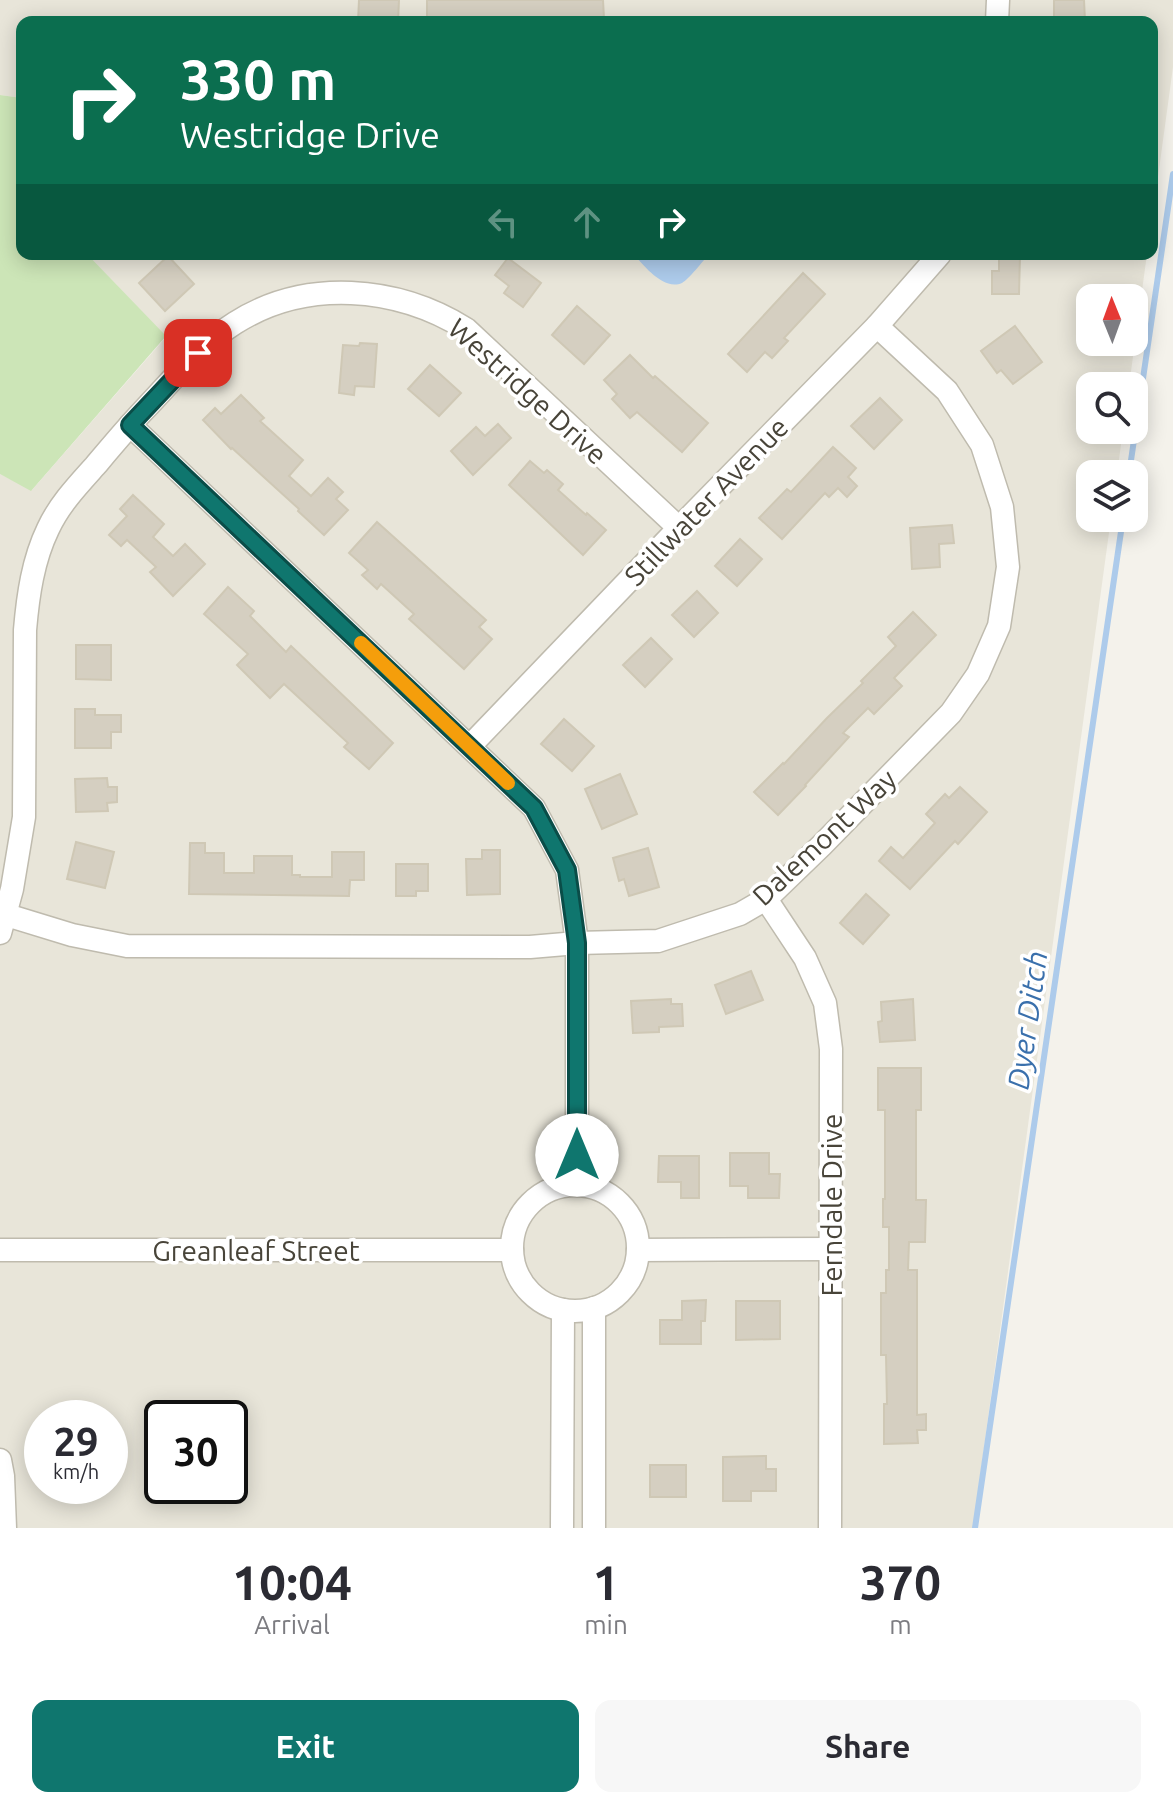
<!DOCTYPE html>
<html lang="en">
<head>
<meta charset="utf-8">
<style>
  body { margin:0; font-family:Ubuntu,sans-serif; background:#f7f7f7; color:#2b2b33; height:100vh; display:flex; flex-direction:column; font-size:30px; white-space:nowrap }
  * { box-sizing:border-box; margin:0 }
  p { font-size:26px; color:#7c7c81 }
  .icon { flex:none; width:44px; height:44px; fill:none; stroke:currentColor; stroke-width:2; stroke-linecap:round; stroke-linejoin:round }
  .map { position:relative; height:1528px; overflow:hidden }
  .side { display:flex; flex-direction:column; background:#fff; flex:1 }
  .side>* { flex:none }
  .banner { position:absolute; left:16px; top:16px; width:1142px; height:244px; border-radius:16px; box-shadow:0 4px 20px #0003; background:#0b6e4f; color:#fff; overflow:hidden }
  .needle { width:52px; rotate:359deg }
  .tools { position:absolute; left:1076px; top:284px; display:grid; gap:16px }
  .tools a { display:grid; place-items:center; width:72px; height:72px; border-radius:16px; background:#fff; box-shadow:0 4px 20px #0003; font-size:40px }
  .speed { position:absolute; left:24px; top:1400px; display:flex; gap:16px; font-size:40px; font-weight:700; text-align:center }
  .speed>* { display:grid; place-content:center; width:104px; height:104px; border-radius:50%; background:#fff; box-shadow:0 4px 20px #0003; line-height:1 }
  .speed small { font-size:20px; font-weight:400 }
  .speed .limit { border:4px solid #111; border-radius:12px; background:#fff; color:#111 }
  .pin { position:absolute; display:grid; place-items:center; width:68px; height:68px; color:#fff; margin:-34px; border-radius:16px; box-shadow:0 4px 12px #0006 }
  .me { position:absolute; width:88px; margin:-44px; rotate:0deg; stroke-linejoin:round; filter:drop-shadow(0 0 6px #0008) }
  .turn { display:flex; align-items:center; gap:28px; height:168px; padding:0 32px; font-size:36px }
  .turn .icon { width:104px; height:104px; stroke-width:2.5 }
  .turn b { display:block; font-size:56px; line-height:68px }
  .lanes { display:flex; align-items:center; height:76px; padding:0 32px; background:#0003; justify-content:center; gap:40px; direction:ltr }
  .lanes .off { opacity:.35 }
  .eta { display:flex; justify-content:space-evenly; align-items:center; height:136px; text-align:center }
  .eta b { font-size:48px; font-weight:600; line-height:56px }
  .cta { display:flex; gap:16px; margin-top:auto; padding:16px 32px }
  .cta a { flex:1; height:92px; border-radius:16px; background:#0f766e; color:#fff; font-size:32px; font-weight:600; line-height:92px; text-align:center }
  .cta a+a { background:#f7f7f7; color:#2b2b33 }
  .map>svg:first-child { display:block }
  .residential { fill:#e8e5d9; fill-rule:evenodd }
  .green { fill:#cce5b7 }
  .water { fill:#adcbeb }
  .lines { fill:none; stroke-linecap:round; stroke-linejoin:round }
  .stream { stroke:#adcbeb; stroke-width:6 }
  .building { fill:#d5cfc1; stroke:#cfc8b5; stroke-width:2 }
  .street-casing { stroke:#bfbbae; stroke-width:25 }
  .street { stroke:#fff; stroke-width:22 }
  .route-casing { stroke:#0a4d48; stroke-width:20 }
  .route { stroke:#0f766e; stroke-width:14 }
  .slow { stroke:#f59e0b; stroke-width:14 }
  .labels { text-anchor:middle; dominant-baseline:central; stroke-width:7; stroke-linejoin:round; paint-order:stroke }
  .street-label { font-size:28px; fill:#484439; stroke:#fff }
  .water-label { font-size:30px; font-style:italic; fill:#3a70ac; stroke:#fff }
</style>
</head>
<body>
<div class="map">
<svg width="1173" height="1528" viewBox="0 0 1173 1528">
  <rect width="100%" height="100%" fill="#f4f2eb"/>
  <!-- residential -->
  <g class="residential">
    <polygon points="0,0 1173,0 1173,67 1152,221 1152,22 22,22 22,98 0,95"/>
    <path d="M87,254h1060l-18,132h-39v44h33l-6,44h-27v44h21l-138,1010h-973v-1054l32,16 134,-153zM1090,298h44v44h-44zM42,1418h68v68h-68zM162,1418h68v68h-68z"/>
  </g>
  <!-- green -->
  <polygon class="green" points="0,95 22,98 22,254 87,254 166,336 31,491 0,474"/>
  <!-- water -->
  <path class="water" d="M633,254h76c-6,7 -20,25 -27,29 -19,8 -38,-18 -49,-29z"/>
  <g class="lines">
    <!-- stream -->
    <g class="stream">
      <polyline points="1129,474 1173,174"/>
      <polyline points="975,1528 1123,518"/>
    </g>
  </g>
  <!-- building -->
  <g class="building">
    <polygon points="359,0 399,0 398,22 358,22"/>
    <polygon points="427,0 603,0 604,19 565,21 565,17 531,18 531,22 427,22"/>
    <polygon points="1054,0 1084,0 1085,21 1054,22"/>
    <polygon points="999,254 1020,254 1019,294 992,294 992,271 999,271"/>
    <polygon points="168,256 194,284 165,311 139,283"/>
    <polygon points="508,258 541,283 523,307 504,293 509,286 495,275"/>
    <polygon points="803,273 825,294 784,338 788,341 772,358 765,352 747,372 728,354"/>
    <polygon points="577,306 610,335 584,364 552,335"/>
    <polygon points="1015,326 1042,362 1013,384 1001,370 997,373 981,351"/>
    <polygon points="360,343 377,344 374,387 355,386 354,395 339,393 343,345 359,346"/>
    <polygon points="630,355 653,378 655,376 708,423 682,452 637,412 630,418 612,399 617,394 604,380"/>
    <polygon points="430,365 461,393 439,416 408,389"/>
    <polygon points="241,395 264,418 260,421 303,460 289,476 311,496 328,478 343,492 336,499 348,510 324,535 298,511 299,509 232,448 231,449 203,420 215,408 221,414"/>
    <polygon points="880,398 902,420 874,449 851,426"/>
    <polygon points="498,424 511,438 473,475 451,451 476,427 485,436"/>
    <polygon points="833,447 856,468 848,477 857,486 847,497 838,488 829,497 825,493 782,539 759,518 787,489 791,492"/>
    <polygon points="530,461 544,473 547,470 563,484 558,490 586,515 587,513 606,530 583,555 509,485"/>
    <polygon points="133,495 164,524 153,537 173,556 185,544 205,564 173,596 150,572 156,567 127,540 121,546 109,535 127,516 120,509"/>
    <polygon points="377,522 486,620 479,627 492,639 464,669 409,619 414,614 381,584 377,589 362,575 368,570 349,553"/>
    <polygon points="952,525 954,543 939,544 940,567 912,569 910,528"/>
    <polygon points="740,539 762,559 737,586 715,566"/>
    <polygon points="228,587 254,611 250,616 286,652 291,646 393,743 369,769 344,747 348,743 284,684 270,698 237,665 248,654 204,614"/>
    <polygon points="697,591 718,613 694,637 672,615"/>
    <polygon points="913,612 936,635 894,678 902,686 874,714 868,708 843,733 849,737 805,785 806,786 778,815 754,792 783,763 784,764 827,718 863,683 861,681 896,646 888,637"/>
    <polygon points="651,638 672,659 645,687 623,665"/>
    <polygon points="76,645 111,645 111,680 76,679"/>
    <polygon points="75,709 95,709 95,715 121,715 121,732 111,732 111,748 75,748"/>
    <polygon points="564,719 594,746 572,771 541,744"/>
    <polygon points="620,774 637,814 602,829 585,789"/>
    <polygon points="107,778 108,787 117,787 117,802 107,803 108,811 76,812 75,779"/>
    <polygon points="960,787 987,812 958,844 955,841 910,889 879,861 891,847 903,858 935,823 926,814 945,794 949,798"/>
    <polygon points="76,842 114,852 105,888 67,879"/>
    <polygon points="190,843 205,843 205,853 224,853 224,873 254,873 254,856 292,856 292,875 300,875 300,877 332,877 332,852 364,852 364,880 350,880 349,896 189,894"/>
    <polygon points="648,848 659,887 629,896 624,879 619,881 613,858"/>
    <polygon points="482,850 500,850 500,894 467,895 466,859 482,859"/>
    <polygon points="396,864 428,864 428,891 416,891 416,896 396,896"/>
    <polygon points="866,894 889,915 863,944 840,923"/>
    <polygon points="751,971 763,1000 726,1014 715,985"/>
    <polygon points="671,999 671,1004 682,1004 683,1026 659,1027 659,1032 633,1033 631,1001"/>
    <polygon points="913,999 915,1040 880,1042 878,1022 882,1021 881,1002"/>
    <polygon points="878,1068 921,1068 921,1110 916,1110 916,1200 926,1200 925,1242 909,1242 908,1270 917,1270 917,1415 926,1414 926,1430 917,1430 918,1443 884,1444 884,1404 887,1404 886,1355 881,1355 881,1293 886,1293 886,1270 889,1270 889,1227 883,1227 883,1199 885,1199 885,1110 878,1110"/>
    <polygon points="730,1153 769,1153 769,1174 780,1174 779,1198 748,1198 748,1186 730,1186"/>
    <polygon points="659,1156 699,1156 699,1198 681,1198 681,1182 658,1182"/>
    <polygon points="706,1300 705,1321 701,1321 701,1344 660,1344 660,1320 682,1320 682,1301"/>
    <polygon points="736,1301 780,1301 780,1339 736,1340"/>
    <polygon points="766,1456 766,1469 776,1469 776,1491 751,1491 751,1501 723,1501 723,1457"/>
    <rect x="650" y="1465" width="36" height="32"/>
  </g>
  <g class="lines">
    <!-- street casing -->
    <g class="street-casing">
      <g id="street">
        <polyline points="997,22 998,0"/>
        <polyline points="130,425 534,808 567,870 577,943 577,1185"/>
        <polyline points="470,746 679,528 877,326 940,254"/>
        <polyline points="766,899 805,958 825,1003 831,1049 830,1528"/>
        <polyline points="0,913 72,935 127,946 530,947 577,943 658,941 740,914 766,899 822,845 951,713 978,674 999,626 1008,567 1002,507 982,445 947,391 877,326"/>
        <path d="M0,933l12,-44 12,-72 1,-187c3,-35 8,-70 23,-101 11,-24 29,-43 47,-63 16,-19 31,-37 48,-55 29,-30 57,-66 92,-88 71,-45 162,-37 231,6l213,199"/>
        <circle cx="575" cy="1248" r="63"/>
        <polyline points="0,1250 512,1250"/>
        <polyline points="638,1250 831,1249"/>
        <polyline points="594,1308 594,1528"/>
        <polyline points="0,1460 3,1476 5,1528"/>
        <polyline points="562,1528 563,1310"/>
      </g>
    </g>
    <!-- street -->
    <use href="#street" class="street"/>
  </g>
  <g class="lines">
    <!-- route casing -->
    <g class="route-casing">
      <polyline id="route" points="198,353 130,425 534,808 567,870 577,943 577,1155"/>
    </g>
    <!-- route -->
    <use href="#route" class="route"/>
    <!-- slow -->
    <polyline class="slow" points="361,643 508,783"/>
  </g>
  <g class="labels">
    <!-- street labels -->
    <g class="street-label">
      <text transform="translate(528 391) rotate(42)">Westridge Drive</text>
      <text transform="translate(706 501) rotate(-46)">Stillwater Avenue</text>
      <text transform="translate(824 837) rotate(-43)">Dalemont Way</text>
      <text transform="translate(831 1205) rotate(-90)">Ferndale Drive</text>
      <text x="256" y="1250">Greanleaf Street</text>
    </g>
    <!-- water labels -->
    <g class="water-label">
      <text transform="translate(1027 1020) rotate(-82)">Dyer Ditch</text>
    </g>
  </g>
</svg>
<div class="tools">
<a><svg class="needle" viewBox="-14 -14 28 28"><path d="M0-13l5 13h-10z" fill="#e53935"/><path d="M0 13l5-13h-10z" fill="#7c7c81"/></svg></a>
<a><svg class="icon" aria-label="search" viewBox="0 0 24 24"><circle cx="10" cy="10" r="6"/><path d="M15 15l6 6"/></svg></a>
<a><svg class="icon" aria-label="layers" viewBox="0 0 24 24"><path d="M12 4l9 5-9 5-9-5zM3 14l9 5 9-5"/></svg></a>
</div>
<div class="speed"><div>29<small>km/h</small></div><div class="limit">30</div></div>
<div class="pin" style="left:198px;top:353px;background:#d93025"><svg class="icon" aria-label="arrive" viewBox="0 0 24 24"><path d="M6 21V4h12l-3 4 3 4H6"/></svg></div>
<svg class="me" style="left:577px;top:1155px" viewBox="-20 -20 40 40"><circle r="19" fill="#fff"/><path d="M0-13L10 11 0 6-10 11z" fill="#0f766e"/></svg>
<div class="banner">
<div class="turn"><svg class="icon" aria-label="right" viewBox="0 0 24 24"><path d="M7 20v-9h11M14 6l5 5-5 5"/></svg><div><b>330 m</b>Westridge Drive</div></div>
<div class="lanes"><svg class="icon off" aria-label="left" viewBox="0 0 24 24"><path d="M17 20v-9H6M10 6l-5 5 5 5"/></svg><svg class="icon off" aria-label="ahead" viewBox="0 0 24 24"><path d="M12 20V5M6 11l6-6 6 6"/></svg><svg class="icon" aria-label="right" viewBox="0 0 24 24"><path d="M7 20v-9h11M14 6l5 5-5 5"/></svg></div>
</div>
</div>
<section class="side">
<div class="eta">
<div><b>10:04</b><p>Arrival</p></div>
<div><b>1</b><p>min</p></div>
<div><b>370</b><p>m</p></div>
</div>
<div class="cta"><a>Exit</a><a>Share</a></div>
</section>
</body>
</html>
